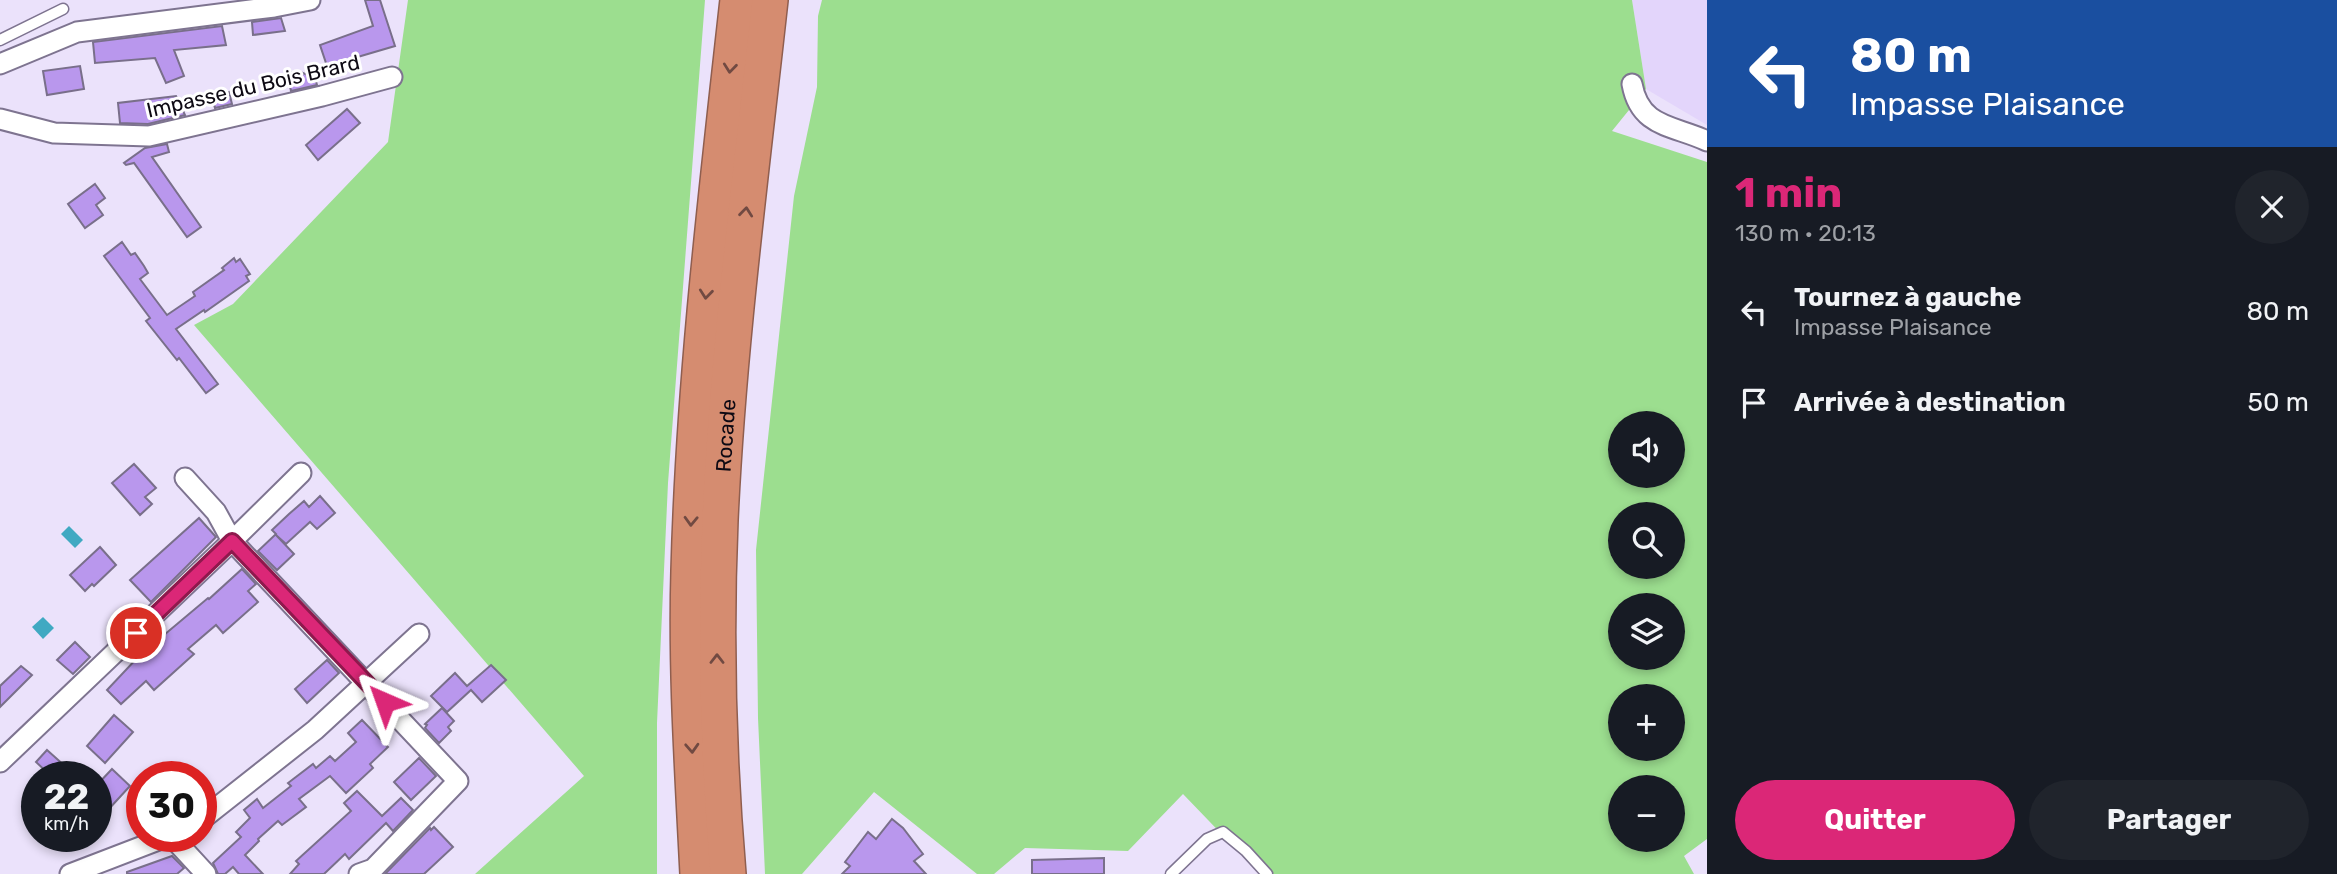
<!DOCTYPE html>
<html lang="fr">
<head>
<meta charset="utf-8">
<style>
  body { margin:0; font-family:Rubik,sans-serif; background:#20242c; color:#f1f3f6; height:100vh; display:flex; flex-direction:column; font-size:26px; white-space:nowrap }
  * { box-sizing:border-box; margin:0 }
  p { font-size:23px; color:#9ea1a6 }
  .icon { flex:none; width:38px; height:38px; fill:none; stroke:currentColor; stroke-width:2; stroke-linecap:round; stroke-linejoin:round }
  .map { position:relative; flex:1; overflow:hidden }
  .panel { display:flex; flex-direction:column; background:#171b24; width:630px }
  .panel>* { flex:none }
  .hud { background:#1a4fa0; color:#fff; overflow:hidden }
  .fabs { position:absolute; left:1608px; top:411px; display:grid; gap:14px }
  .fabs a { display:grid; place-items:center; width:77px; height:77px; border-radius:50%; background:#171b24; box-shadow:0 4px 10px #0003; font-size:35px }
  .speed { position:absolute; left:21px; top:761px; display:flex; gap:14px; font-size:35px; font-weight:700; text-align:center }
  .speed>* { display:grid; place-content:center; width:91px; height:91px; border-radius:50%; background:#171b24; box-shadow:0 4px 10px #0003; line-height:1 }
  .speed small { font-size:18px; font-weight:400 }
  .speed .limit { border:10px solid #d22; background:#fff; color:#111 }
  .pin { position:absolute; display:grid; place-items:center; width:60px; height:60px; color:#fff; margin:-30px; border:4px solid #fff; border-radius:50%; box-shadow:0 2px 7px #0007 }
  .me { position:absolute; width:77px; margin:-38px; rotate:317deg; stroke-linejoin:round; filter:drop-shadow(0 0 5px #0008) }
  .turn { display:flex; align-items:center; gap:24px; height:147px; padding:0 28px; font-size:32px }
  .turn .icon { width:91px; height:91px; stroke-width:2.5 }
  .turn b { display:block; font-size:49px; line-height:60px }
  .round { display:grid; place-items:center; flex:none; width:74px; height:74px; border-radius:37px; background:#20242c }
  .headline { display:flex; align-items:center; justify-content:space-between; height:119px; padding:0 28px }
  h1 { font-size:42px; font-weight:700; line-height:52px; color:#db2777 }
  .button { display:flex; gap:14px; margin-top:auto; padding:14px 28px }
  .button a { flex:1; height:80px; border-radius:42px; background:#db2777; color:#fff; font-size:28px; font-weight:700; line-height:80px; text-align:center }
  .button a+a { background:#20242c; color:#f1f3f6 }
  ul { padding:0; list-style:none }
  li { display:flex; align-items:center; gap:21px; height:91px; padding:0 28px }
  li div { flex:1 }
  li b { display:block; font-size:26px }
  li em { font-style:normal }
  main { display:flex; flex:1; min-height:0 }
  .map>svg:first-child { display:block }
  .built { fill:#e3d5fb }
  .green { fill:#9cde8f; fill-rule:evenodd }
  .water { fill:#40a9c2 }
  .building { fill:#b997ed; stroke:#796f8a; stroke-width:2 }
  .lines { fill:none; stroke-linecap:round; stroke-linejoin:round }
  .lane-casing { stroke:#7e7490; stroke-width:13 }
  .street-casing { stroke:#7e7490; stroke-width:23 }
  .highway-casing { stroke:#8f5e4f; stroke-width:38 }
  .lane { stroke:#fff; stroke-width:10 }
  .street { stroke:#fff; stroke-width:19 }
  .highway { stroke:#d58c70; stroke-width:35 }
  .oneway { stroke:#714a42 }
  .route-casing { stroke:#8e194d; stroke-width:18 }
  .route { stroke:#db2777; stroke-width:12 }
  .labels { text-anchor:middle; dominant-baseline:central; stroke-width:6; stroke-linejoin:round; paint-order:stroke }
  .street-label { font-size:21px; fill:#0d0913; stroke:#fff }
</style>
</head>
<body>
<main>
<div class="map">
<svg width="1707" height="874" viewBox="0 0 1707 874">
  <rect width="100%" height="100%" fill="#ebe2fb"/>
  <!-- built -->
  <polygon class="built" points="1632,0 1707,0 1707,125 1646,89"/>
  <!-- green -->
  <g class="green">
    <polygon points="408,0 705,0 668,483 657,723 657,874 475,874 584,776 194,325 233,304 388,142"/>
    <path d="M822,0h810l14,89 -34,42 95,31v677l-23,17 10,18h-434l-77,-80 -55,57 -103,-3 -31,26h-17l-103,-82 -72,82h-37l-7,-156 -2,-168 38,-354 23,-109 1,-71zM1620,424h53v52h-53zM1620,514h53v53h-53zM1620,606h53v52h-53zM1620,696h53v53h-53zM1620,788h53v52h-53z"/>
  </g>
  <!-- water -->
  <g class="water">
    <polygon points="69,526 83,540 75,548 61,534"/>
    <polygon points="43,617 54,628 43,639 32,627"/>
  </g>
  <!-- building -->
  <g class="building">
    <polygon points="365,0 380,0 395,46 327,66 320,45 373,26"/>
    <polygon points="281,18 285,31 253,35 252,22"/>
    <polygon points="222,26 226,45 174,50 184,76 166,83 155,58 95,63 93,42"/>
    <polygon points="80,66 84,89 47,95 43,71"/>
    <polygon points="298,71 315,78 317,85 291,91 287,73"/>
    <polygon points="229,92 232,104 215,108 212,97"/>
    <polygon points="176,96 185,115 148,124 120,123 118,103"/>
    <polygon points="347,109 360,123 318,160 306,145"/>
    <polygon points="167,144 169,152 152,157 201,227 187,237 134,163 126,165 124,163 145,148"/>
    <polygon points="95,184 105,198 96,205 103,215 85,228 68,204"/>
    <polygon points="122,242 131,255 135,253 144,266 148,273 140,279 167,315 195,296 193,292 224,270 222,268 234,258 236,262 240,259 250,274 246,276 249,281 205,312 204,310 176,329 218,384 206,393 179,358 177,360 146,321 150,318 104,256"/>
    <polygon points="134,464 156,488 145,497 152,504 140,515 112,483"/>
    <polygon points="320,496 335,513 317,529 310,522 286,544 276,535 294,554 277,570 258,551 276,534 272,530 289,514 304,501 309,507"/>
    <polygon points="199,518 216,537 151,602 130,580"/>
    <polygon points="100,547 116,565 94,586 92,584 85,591 70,575"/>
    <polygon points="242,569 256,584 248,591 258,602 223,633 216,625 188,649 194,654 154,690 146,681 121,704 107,690 139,656 208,598 209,599"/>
    <polygon points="75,642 90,657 73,674 57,660"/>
    <polygon points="327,660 339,673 307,703 295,689"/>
    <polygon points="491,665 506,680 482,702 471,690 447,712 431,696 455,673 467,686"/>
    <polygon points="21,666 32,675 0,707 0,686"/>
    <polygon points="442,708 454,721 448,727 451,731 439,743 425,728 427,725 425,724"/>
    <polygon points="114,715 133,732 105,763 87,746"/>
    <polygon points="362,720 388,747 370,764 373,768 346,793 330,776 299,799 306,807 282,825 278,821 258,839 259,841 245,855 263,874 239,874 233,867 225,874 218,874 213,863 241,837 236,832 250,818 244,810 257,799 263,808 291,786 288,783 313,764 316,768 330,756 335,761 356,742 348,733"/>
    <polygon points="47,750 66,767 56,777 52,777 36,762"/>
    <polygon points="419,758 436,776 411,800 394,782"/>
    <polygon points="112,769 130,786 107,811 96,801 96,786"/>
    <polygon points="357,791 382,816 401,798 413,810 393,831 386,823 349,859 345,854 324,874 290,874 299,864 296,861 351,811 344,803"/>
    <polygon points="892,819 903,828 923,854 914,861 926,874 842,874 850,866 845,862 868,832 876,839"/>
    <polygon points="434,827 453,847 424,874 385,874 430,828 431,830"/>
    <polygon points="172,856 184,868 177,874 127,874 127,872"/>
    <polygon points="1104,858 1104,874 1032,874 1032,860"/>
  </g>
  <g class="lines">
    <!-- lane casing -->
    <g class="lane-casing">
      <g id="lane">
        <polyline points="0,40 63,9"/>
        <polyline points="1171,874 1207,839 1223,832 1246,851 1267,874"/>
      </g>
    </g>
    <!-- street casing -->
    <g class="street-casing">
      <g id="street">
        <polyline points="0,64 77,32 274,7 310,0"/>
        <path d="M1632,84c8,44 41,41 75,57"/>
        <polyline points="0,119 54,133 149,136 322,96 392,77"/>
        <polyline points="185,478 216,512 232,541 301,473"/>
        <polyline points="0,762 232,541 458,781 373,869 359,874"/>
        <polyline points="201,820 315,730 419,634"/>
        <polyline points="171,836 206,874"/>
        <polyline points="70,874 169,836"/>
      </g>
    </g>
    <!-- highway casing -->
    <g class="highway-casing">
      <g id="highway">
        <path d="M698,874c-5,-100 -12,-202 -9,-303 5,-191 28,-381 49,-571"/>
        <path id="s1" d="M728,874c-10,-118 -13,-235 -8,-354 8,-174 31,-347 50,-520"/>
      </g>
    </g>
    <!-- lane -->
    <use href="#lane" class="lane"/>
    <!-- street -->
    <use href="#street" class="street"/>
    <!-- highway -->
    <use href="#highway" class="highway"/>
  </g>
  <!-- one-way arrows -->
  <defs><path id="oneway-chevron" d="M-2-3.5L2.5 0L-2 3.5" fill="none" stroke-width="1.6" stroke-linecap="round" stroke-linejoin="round" transform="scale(1.75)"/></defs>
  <g class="oneway">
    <use href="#oneway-chevron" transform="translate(730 68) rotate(96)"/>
    <use href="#oneway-chevron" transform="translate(746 212) rotate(-84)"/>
    <use href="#oneway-chevron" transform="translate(706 294) rotate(96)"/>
    <use href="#oneway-chevron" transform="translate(691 521) rotate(92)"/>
    <use href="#oneway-chevron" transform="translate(717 659) rotate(-90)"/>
    <use href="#oneway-chevron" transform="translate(692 748) rotate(87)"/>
  </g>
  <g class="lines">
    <!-- route casing -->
    <g class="route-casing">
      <polyline id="route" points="136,633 232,541 385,702"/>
    </g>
    <!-- route -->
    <use href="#route" class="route"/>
  </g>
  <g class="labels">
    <!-- street labels -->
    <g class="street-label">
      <text transform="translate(253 86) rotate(-13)">Impasse du Bois Brard</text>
      <text stroke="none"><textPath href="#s1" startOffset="439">Rocade</textPath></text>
    </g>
  </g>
</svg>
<div class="fabs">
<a><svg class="icon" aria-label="sound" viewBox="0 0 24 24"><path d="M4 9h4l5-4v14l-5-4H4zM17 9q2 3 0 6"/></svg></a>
<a><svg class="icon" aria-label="search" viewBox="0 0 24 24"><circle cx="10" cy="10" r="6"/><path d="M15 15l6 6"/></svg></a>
<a><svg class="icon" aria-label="layers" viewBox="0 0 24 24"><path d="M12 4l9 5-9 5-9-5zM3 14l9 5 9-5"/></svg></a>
<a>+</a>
<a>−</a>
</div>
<div class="speed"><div>22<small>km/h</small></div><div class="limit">30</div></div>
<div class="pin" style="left:136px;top:633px;background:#d93025"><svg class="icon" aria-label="arrive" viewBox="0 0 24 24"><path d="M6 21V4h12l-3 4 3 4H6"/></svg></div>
<svg class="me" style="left:385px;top:702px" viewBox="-20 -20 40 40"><path d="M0-17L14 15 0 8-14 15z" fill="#db2777" stroke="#fff" stroke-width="4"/></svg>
</div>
<section class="panel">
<div class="hud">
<div class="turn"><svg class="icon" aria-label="left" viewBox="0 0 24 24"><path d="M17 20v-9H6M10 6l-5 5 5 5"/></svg><div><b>80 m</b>Impasse Plaisance</div></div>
</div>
<div class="headline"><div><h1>1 min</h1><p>130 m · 20:13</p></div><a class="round"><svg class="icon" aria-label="close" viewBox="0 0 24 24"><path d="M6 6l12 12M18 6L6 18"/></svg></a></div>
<ul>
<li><svg class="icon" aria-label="left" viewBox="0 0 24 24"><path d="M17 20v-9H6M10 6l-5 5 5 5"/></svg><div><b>Tournez à gauche</b><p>Impasse Plaisance</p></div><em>80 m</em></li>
<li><svg class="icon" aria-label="arrive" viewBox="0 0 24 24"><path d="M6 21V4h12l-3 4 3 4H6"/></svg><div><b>Arrivée à destination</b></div><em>50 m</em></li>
</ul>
<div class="button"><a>Quitter</a><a>Partager</a></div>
</section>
</main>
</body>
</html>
